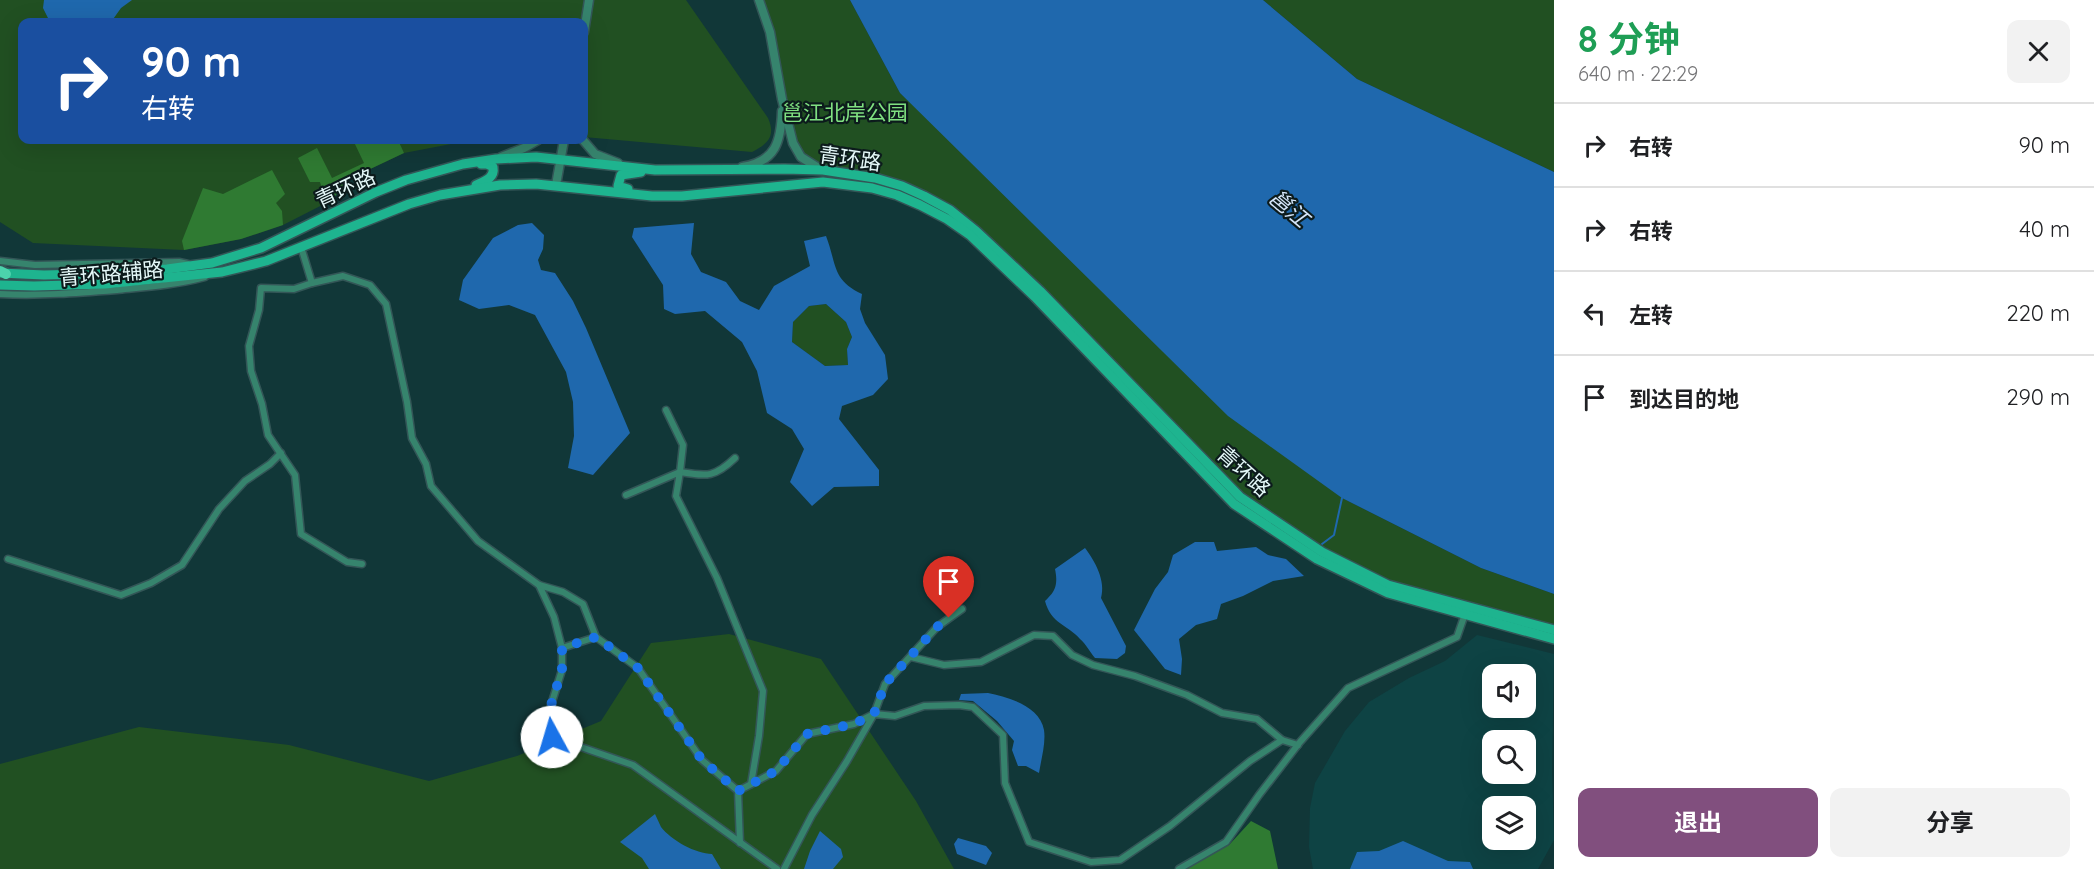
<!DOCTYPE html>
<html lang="zh">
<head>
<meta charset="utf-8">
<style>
  body { margin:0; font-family:Quicksand,"Noto Sans SC",sans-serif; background:#f2f2f2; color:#202124; height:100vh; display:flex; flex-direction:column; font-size:22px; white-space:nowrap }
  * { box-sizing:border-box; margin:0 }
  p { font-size:20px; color:#757577 }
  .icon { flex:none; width:33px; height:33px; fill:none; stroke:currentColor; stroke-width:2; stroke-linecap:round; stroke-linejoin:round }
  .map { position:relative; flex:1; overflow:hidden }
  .sheet { display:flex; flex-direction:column; background:#fff; width:540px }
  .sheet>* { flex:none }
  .hud { position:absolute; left:18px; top:18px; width:570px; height:126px; border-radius:12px; box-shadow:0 6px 24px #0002; background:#1a4fa0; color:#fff; overflow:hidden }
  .controls { position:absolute; left:1482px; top:664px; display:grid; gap:12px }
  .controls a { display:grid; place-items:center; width:54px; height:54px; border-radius:12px; background:#fff; box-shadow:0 6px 24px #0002; font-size:30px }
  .pin { position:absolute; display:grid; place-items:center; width:51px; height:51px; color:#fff; margin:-62px -26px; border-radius:50% 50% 50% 0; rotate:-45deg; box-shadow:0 0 6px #0007 }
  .pin .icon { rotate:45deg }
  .me { position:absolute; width:66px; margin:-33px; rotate:354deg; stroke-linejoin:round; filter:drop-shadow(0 0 4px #0008) }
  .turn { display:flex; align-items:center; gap:21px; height:126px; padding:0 24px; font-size:27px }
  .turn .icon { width:78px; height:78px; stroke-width:2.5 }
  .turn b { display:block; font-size:42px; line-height:51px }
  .round { display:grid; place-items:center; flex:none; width:63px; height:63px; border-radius:12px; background:#f2f2f2 }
  .summary { display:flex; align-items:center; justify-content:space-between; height:102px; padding:0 24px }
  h1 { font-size:36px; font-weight:700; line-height:45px; color:#1e9e55 }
  .cta { display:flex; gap:12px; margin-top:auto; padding:12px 24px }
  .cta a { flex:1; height:69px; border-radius:12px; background:#814f7e; color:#fff; font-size:24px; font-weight:700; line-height:69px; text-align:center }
  .cta a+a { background:#f2f2f2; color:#202124 }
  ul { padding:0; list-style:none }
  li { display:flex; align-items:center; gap:18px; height:84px; padding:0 24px; border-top:2px solid #e0e0e0 }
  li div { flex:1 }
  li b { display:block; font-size:22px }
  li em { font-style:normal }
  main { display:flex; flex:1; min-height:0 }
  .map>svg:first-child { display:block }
  .built { fill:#0e4344; fill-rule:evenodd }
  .green { fill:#215022 }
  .forest { fill:#2f7a32 }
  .water { fill:#1f68ad; fill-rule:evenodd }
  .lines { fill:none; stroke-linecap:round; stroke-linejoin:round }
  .stream { stroke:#1f68ad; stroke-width:2 }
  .minor-casing { stroke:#335657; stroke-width:9 }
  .tertiary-casing { stroke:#335657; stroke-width:11 }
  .secondary-casing { stroke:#335657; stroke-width:12 }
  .primary-casing { stroke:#335657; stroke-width:14 }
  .minor { stroke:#36846d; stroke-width:6 }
  .tertiary { stroke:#36846d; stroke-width:8 }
  .secondary { stroke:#1eb48f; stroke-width:9 }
  .primary { stroke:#4cd2ac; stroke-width:10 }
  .route { stroke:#1a73e8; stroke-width:10; stroke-dasharray:0 18 }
  .labels { text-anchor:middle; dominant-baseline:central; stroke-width:4.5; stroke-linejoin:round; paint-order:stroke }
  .park-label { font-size:21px; fill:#80e181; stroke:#0c1b1c }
  .street-label { font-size:21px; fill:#e4f8f8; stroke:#0c1b1c }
  .water-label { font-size:22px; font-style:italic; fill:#d5e6fa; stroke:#0c1b1c }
</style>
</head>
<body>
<main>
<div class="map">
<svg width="1554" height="869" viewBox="0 0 1554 869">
  <rect width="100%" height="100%" fill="#113738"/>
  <!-- built -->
  <path class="built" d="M1477,635l77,19 -2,117 2,69 -16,29h-225l-4,-22 1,-39 5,-25 30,-52 24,-29 40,-24 36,-17zM1492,675h34v33h-34zM1492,741h34v33h-34zM1492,807h34v33h-34z"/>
  <!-- green -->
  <g class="green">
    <path d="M0,0h686l82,118c8,18 0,26 -16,34l-168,-15v-115h-562v118h450l-68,13 -57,27 -15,20 -49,25 -42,14 -57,11 -151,-7 -33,-21z"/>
    <polygon points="759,0 850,0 900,93 1342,498 1481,568 1554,594 1554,630 1388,585 1322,552 1240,497 976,231 902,186 823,170 797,151"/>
    <polygon points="1263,0 1554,0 1554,172 1357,79"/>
    <polygon points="826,304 846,322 852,337 847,349 848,365 825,366 792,342 793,322 809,306"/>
    <polygon points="729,634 821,659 916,801 954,869 0,869 0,764 139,727 289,745 429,781 517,756 601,721 651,643"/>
  </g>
  <!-- forest -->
  <g class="forest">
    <polygon points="353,140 398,140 404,153 347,180 332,200 323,192 320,182 310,182 298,158 317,148 332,178 364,163"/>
    <polygon points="272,170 285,194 276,203 282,211 283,225 241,239 184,250 182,241 203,188 223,194"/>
    <polygon points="1251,821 1270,831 1278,869 1185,869 1190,860 1229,845"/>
  </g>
  <!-- water -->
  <g class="water">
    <polygon points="44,0 132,0 121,8 111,22 50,22 43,8"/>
    <polygon points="850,0 1263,0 1357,79 1554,172 1554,594 1481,568 1342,498 1228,416 900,93"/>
    <polygon points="532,223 544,235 543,249 538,260 541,270 555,273 573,301 586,328 630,433 593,475 568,468 574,436 573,402 566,372 535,315 509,305 479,309 459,300 463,280 493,238 518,225"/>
    <path d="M694,223l-3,31 10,18 25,10 14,19 19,9 15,-24 36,-20 -6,-25 22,-5c11,29 6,44 36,58l-2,15 5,14 20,32 3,24 -15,16 -31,11 -3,13 40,51v16l-45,1 -22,19 -22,-24 14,-33 -12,-20 -25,-16 -10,-42 -15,-29 -37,-31 -30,3 -11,-5 -1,-24 -31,-48 2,-9zM826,304l20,18 6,15 -5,12 1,16 -23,1 -33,-24 1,-20 16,-16z"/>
    <polygon points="1195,542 1214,542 1217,551 1256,547 1268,555 1286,559 1304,576 1273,581 1243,596 1221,604 1217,619 1196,625 1179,639 1182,659 1181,675 1165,669 1134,630 1155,589 1168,572 1173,555"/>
    <path d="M1085,548c10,13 21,33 16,50l25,48 -1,7 -8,6 -22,-1c-5,-6 -9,-14 -15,-19 -13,-15 -29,-15 -35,-38 11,-10 13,-17 10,-32z"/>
    <path d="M988,693c20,4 52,13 56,37 2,13 -3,30 -5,43l-13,-7h-8l-6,-16 2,-9 -17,-20 -24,-20 -14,-1 2,-6z"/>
    <path d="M655,814c2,4 4,9 6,13 10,13 35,27 51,27l9,15h-72l-7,-11 -22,-16z"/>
    <polygon points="820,831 841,849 843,857 833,869 804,869 810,851"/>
    <polygon points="958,838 986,846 992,853 986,865 957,854 954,844"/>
    <polygon points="1403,841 1448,861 1470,862 1473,869 1350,869 1357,852 1379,851"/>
  </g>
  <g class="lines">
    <!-- stream -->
    <polyline class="stream" points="1322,544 1334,535 1342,498"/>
    <!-- minor casing -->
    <g class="minor-casing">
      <g id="minor">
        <polyline points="301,247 312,283 294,289 261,288 259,310 249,346 251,371 262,404 268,435 295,475 301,534 347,562 362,564"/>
        <polyline points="0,261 35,265 179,262 188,264"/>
        <polyline points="312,283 343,276 370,285 386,304 407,402 412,438 426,464 431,486 478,541 539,585 554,617 562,648 562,670 546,721 552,737 633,765 777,869"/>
        <path d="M0,294c39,2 78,-1 117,-4 30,-3 59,-5 88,-13"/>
        <path d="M666,410l17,35 -3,27c27,4 34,6 55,-14"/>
        <polyline points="626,495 680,472 676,496 717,578 763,691 759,736 751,784"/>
        <polyline points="8,559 121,595 151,583 182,565 219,509 245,481 270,464 281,453"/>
        <polyline points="539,585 563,592 583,604 596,637 638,668 702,760 738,791 740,843"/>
        <polyline points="562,648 596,637"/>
        <polyline points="911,657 944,665 981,662 1034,635 1053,636 1072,655 1093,665 1135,676 1187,695 1222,713 1257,719 1282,740"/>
        <polyline points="738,791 776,771 807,734 854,724 874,714 885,684 937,627 962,609"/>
        <polyline points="784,869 812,815 847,761 874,714 895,716 924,706 959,705 973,707 1003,735 1005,783 1029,842 1091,862 1120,860 1170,826 1250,761 1282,740 1298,745"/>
        <polyline points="1179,869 1226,842 1259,795 1300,742 1348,688 1457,637 1465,614"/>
      </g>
    </g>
    <!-- tertiary casing -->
    <g class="tertiary-casing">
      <g id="tertiary">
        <polyline points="759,0 770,32 782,99 793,143 801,157 820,169"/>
        <polyline points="584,32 589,0"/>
        <polyline points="583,140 595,154 618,163"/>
        <polyline points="501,157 524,148 538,140"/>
        <path d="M742,167c34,-5 39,-26 40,-56"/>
        <polyline points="556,185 564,140"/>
      </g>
    </g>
    <!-- secondary casing -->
    <g class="secondary-casing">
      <g id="secondary">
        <path d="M476,185c9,-4 19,-7 17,-18l-6,-3h-6"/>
        <polyline points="628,189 618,186 621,175 641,172"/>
        <polyline points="0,273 44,275 122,273 167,269 212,263 261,248 376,192 406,180 463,164 496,159 536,157 655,170 784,169 823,170 875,178 902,186 924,196 950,210 976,231 1040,291 1240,497 1322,552 1388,585 1554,630"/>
        <polyline points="0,285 34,286 105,284 222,272 266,261 409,204 440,195 500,185 536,184 652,196 682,196 823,182 872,188 897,195 920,205 947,219 970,235 1035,297 1234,504 1317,559 1388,593 1554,639"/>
      </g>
    </g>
    <!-- primary casing -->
    <g class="primary-casing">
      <polyline id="primary" points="0,271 6,274"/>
    </g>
    <!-- minor -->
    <use href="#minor" class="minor"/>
    <!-- tertiary -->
    <use href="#tertiary" class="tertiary"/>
    <!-- secondary -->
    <use href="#secondary" class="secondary"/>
    <!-- primary -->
    <use href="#primary" class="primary"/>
  </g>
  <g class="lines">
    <!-- route -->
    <polyline class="route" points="552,737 546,721 562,670 562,648 596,637 638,668 702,760 738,791 776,771 807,734 854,724 874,714 885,684 937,627 949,618"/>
  </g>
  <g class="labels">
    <!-- park labels -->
    <g class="park-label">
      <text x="845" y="112">邕江北岸公园</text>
    </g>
    <!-- street labels -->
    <g class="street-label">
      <text transform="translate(850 158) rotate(8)">青环路</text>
      <text transform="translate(345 188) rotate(-25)">青环路</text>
      <text transform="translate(111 273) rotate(-5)">青环路辅路</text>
      <text transform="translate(1244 471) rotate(42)">青环路</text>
    </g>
    <!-- water labels -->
    <g class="water-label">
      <text transform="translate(1289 208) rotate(40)">邕江</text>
    </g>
  </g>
</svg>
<div class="controls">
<a><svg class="icon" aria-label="sound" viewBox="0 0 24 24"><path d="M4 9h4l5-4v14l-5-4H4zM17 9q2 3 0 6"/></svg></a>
<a><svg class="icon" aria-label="search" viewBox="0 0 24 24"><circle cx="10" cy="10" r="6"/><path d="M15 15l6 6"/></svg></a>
<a><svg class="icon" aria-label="layers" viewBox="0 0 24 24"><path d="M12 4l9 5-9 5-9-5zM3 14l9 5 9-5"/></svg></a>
</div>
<div class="pin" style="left:949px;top:618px;background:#d93025"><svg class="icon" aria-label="arrive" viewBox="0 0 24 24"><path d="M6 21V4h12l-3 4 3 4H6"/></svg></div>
<svg class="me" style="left:552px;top:737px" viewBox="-20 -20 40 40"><circle r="19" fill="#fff"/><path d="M0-13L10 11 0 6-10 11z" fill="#1a73e8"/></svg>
<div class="hud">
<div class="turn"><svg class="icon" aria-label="right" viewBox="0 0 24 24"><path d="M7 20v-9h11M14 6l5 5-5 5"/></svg><div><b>90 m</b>右转</div></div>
</div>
</div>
<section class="sheet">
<div class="summary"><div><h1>8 分钟</h1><p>640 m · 22:29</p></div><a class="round"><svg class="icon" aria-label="close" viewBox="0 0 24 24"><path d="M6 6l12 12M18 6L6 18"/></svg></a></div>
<ul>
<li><svg class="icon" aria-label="right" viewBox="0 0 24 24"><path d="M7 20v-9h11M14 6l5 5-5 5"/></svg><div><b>右转</b></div><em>90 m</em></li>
<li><svg class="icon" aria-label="right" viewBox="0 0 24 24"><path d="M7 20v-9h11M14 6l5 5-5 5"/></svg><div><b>右转</b></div><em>40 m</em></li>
<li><svg class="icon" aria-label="left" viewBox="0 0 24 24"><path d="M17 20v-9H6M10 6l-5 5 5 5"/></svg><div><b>左转</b></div><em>220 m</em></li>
<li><svg class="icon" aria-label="arrive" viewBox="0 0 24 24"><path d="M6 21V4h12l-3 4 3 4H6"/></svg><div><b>到达目的地</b></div><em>290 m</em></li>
</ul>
<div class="cta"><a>退出</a><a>分享</a></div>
</section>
</main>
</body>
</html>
